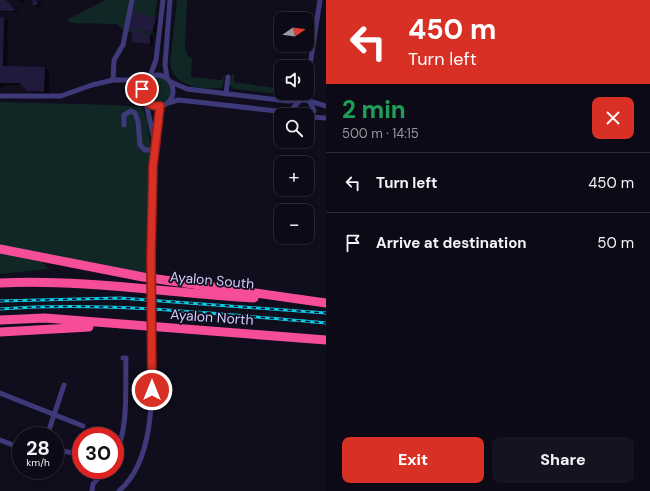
<!DOCTYPE html>
<html lang="en">
<head>
<meta charset="utf-8">
<style>
  body { margin:0; font-family:"DM Sans",sans-serif; background:#15131f; color:#f1f3f6; height:100vh; display:flex; flex-direction:column; font-size:15px; white-space:nowrap }
  * { box-sizing:border-box; margin:0 }
  p { font-size:13px; color:#9a9aa1 }
  .icon { flex:none; width:22px; height:22px; fill:none; stroke:currentColor; stroke-width:2; stroke-linecap:round; stroke-linejoin:round }
  .map { position:relative; flex:1; overflow:hidden }
  .side { display:flex; flex-direction:column; background:#0c0a16; width:324px }
  .side>* { flex:none }
  .hud { background:#d93025; color:#fff; overflow:hidden }
  .needle { width:26px; rotate:77deg }
  .tools { position:absolute; left:274px; top:12px; display:grid; gap:8px }
  .tools a { display:grid; place-items:center; width:40px; height:40px; border-radius:8px; background:#0c0a16; box-shadow:0 2px 6px #0003,0 0 0 1px #2c2b35; font-size:20px }
  .speed { position:absolute; left:12px; top:427px; display:flex; gap:8px; font-size:20px; font-weight:700; text-align:center }
  .speed>* { display:grid; place-content:center; width:52px; height:52px; border-radius:50%; background:#0c0a16; box-shadow:0 2px 6px #0003,0 0 0 1px #2c2b35; line-height:1 }
  .speed small { font-size:10px; font-weight:400 }
  .speed .limit { border:6px solid #d22; background:#fff; color:#111 }
  .pin { position:absolute; display:grid; place-items:center; width:34px; height:34px; color:#fff; margin:-17px; border:2px solid #fff; border-radius:50%; box-shadow:0 1px 4px #0007 }
  .me { position:absolute; width:44px; margin:-22px; rotate:0deg; stroke-linejoin:round; filter:drop-shadow(0 0 3px #0008) }
  .turn { display:flex; align-items:center; gap:14px; height:84px; padding:0 16px; font-size:18px }
  .turn .icon { width:52px; height:52px; stroke-width:2.5 }
  .turn b { display:block; font-size:28px; line-height:34px }
  .round { display:grid; place-items:center; flex:none; width:42px; height:42px; border-radius:8px; background:#15131f }
  .summary { display:flex; align-items:center; justify-content:space-between; height:68px; padding:0 16px }
  h1 { font-size:24px; font-weight:800; line-height:30px; color:#1e9e55 }
  .cta { display:flex; gap:8px; margin-top:auto; padding:8px 16px }
  .cta a { flex:1; height:46px; border-radius:8px; background:#d93025; color:#fff; font-size:16px; font-weight:800; line-height:46px; text-align:center }
  .cta a+a { background:#15131f; color:#f1f3f6 }
  ul { padding:0; list-style:none }
  li { display:flex; align-items:center; gap:12px; height:60px; padding:0 16px; border-top:1px solid #2c2b35 }
  li div { flex:1 }
  li b { display:block; font-size:15px }
  li em { font-style:normal }
  main { display:flex; flex:1; min-height:0 }
  .map>svg:first-child { display:block }
  .green { fill:#102726 }
  .shadow { fill:#0007 }
  .building { fill:#221a3d }
  .lines { fill:none; stroke-linecap:round; stroke-linejoin:round }
  .street { stroke:#3e3a7a; stroke-width:5 }
  .highway { stroke:#f64d99; stroke-width:9 }
  .rail-casing { stroke:#0ccce8; stroke-width:3 }
  .rail { stroke:#100d1d; stroke-width:1.5; stroke-dasharray:4.5; stroke-linecap:butt }
  .street-bridge { stroke:#3e3a7a; stroke-width:5 }
  .route-casing { stroke:#8d1f18; stroke-width:10 }
  .route { stroke:#d93025; stroke-width:7 }
  .labels { text-anchor:middle; dominant-baseline:central; stroke-width:3.5; stroke-linejoin:round; paint-order:stroke }
  .street-label { font-size:14px; fill:#d2cbfc; stroke:#100d1d }
</style>
</head>
<body>
<main>
<div class="map">
<svg width="326" height="491" viewBox="0 0 326 491">
  <rect width="100%" height="100%" fill="#100d1d"/>
  <!-- green -->
  <g class="green">
    <polygon points="105,0 157,0 153,34 126,32 117,24 71,23 67,20"/>
    <path d="M177,0h10l-2,46 2,9 5,4 -1,18 28,3h3l3,-6 -3,14c-20,2 -49,-1 -52,-25z"/>
    <polygon points="232,74 234,74 234,82 281,89 281,93 291,93 288,95 234,89 229,85"/>
    <circle cx="157" cy="91" r="14"/>
    <polygon points="0,102 115,105 142,107 147,119 150,143 146,273 0,246"/>
    <polygon points="0,252 42,262 49,269 0,274"/>
  </g>
  <!-- shadow -->
  <g class="shadow">
    <polygon points="0,0 6,0 19,12 0,12"/>
    <polygon points="17,0 25,0 22,3"/>
    <polygon points="33,0 38,0 42,6 38,8 34,6 35,3"/>
    <polygon points="134,13 160,21 157,34 131,27"/>
    <polygon points="0,18 8,21 7,67 45,68 49,71 49,94 33,93 22,85 5,85 0,89"/>
    <polygon points="149,35 153,37 153,45 133,42"/>
  </g>
  <!-- building -->
  <g class="building">
    <polygon points="0,0 6,0 15,9 13,11 0,11"/>
    <polygon points="31,0 37,0 38,4 33,6 32,3 34,2"/>
    <polygon points="133,11 156,18 152,32 129,27"/>
    <polygon points="0,17 4,17 3,66 45,67 44,92 28,91 19,83 0,83"/>
    <polygon points="132,29 150,35 150,44 132,42"/>
  </g>
  <g class="lines">
    <!-- street -->
    <g class="street">
      <circle cx="157" cy="91" r="16"/>
      <polyline points="150,76 156,60 163,0"/>
      <polyline points="167,78 165,65 170,0"/>
      <polyline points="113,80 114,60 123,45 132,0"/>
      <polyline points="171,82 187,89 288,101 300,100"/>
      <polyline points="307,85 320,0"/>
      <polyline points="226,94 228,77"/>
      <polyline points="0,96 61,96 92,85 113,80 146,80"/>
      <polyline points="305,100 306,93"/>
      <polyline points="146,102 153,135"/>
      <polyline points="168,103 178,100 188,101 286,112 294,115"/>
      <polyline points="294,115 293,108 300,100 306,100 326,106"/>
      <polyline points="311,117 326,118"/>
      <polyline points="307,120 311,117 314,111 310,102"/>
      <polyline points="124,125 124,115 131,111 135,113 138,121 140,145 145,150 154,150"/>
      <polyline points="151,261 153,166 160,106"/>
      <polyline points="0,393 83,426"/>
      <polyline points="47,436 64,385"/>
      <polyline points="98,436 101,429"/>
      <polyline points="0,440 21,448"/>
      <polyline points="55,450 81,454"/>
      <path d="M115,456c14,-30 10,-65 11,-98h-3"/>
      <polyline points="92,491 93,484 106,470"/>
      <path d="M119,491c37,-32 33,-101 33,-145"/>
    </g>
    <!-- highway -->
    <g class="highway">
      <polyline points="0,249 143,277 326,303"/>
      <path d="M0,283c85,-4 169,10 254,15"/>
      <polyline points="0,320 45,318 326,340"/>
      <polyline points="0,332 89,327"/>
    </g>
    <!-- rail casing -->
    <g class="rail-casing">
      <g id="rail">
        <polyline points="0,301 120,298 326,313"/>
        <path d="M0,309c109,-8 218,5 326,14"/>
      </g>
    </g>
    <!-- rail -->
    <use href="#rail" class="rail"/>
    <!-- street-bridge -->
    <polyline class="street-bridge" points="151,261 152,346"/>
  </g>
  <g class="lines">
    <!-- route casing -->
    <g class="route-casing">
      <path id="route" d="M142,89c0,11 7,18 18,17l-7,60 -2,89 1,135"/>
    </g>
    <!-- route -->
    <use href="#route" class="route"/>
  </g>
  <g class="labels">
    <!-- street labels -->
    <g class="street-label">
      <text transform="translate(212 280) rotate(5)">Ayalon South</text>
      <text transform="translate(212 317) rotate(4)">Ayalon North</text>
    </g>
  </g>
</svg>
<div class="tools">
<a><svg class="needle" viewBox="-14 -14 28 28"><path d="M0-13l5 13h-10z" fill="#e53935"/><path d="M0 13l5-13h-10z" fill="#9a9aa1"/></svg></a>
<a><svg class="icon" aria-label="sound" viewBox="0 0 24 24"><path d="M4 9h4l5-4v14l-5-4H4zM17 9q2 3 0 6"/></svg></a>
<a><svg class="icon" aria-label="search" viewBox="0 0 24 24"><circle cx="10" cy="10" r="6"/><path d="M15 15l6 6"/></svg></a>
<a>+</a>
<a>−</a>
</div>
<div class="speed"><div>28<small>km/h</small></div><div class="limit">30</div></div>
<div class="pin" style="left:142px;top:89px;background:#d93025"><svg class="icon" aria-label="arrive" viewBox="0 0 24 24"><path d="M6 21V4h12l-3 4 3 4H6"/></svg></div>
<svg class="me" style="left:152px;top:390px" viewBox="-20 -20 40 40"><circle r="17" fill="#d93025" stroke="#fff" stroke-width="3"/><path d="M0-11L8 9 0 5-8 9z" fill="#fff"/></svg>
</div>
<section class="side">
<div class="hud">
<div class="turn"><svg class="icon" aria-label="left" viewBox="0 0 24 24"><path d="M17 20v-9H6M10 6l-5 5 5 5"/></svg><div><b>450 m</b>Turn left</div></div>
</div>
<div class="summary"><div><h1>2 min</h1><p>500 m · 14:15</p></div><a class="round" style="background:#d93025;color:#fff"><svg class="icon" aria-label="close" viewBox="0 0 24 24"><path d="M6 6l12 12M18 6L6 18"/></svg></a></div>
<ul>
<li><svg class="icon" aria-label="left" viewBox="0 0 24 24"><path d="M17 20v-9H6M10 6l-5 5 5 5"/></svg><div><b>Turn left</b></div><em>450 m</em></li>
<li><svg class="icon" aria-label="arrive" viewBox="0 0 24 24"><path d="M6 21V4h12l-3 4 3 4H6"/></svg><div><b>Arrive at destination</b></div><em>50 m</em></li>
</ul>
<div class="cta"><a>Exit</a><a>Share</a></div>
</section>
</main>
</body>
</html>
